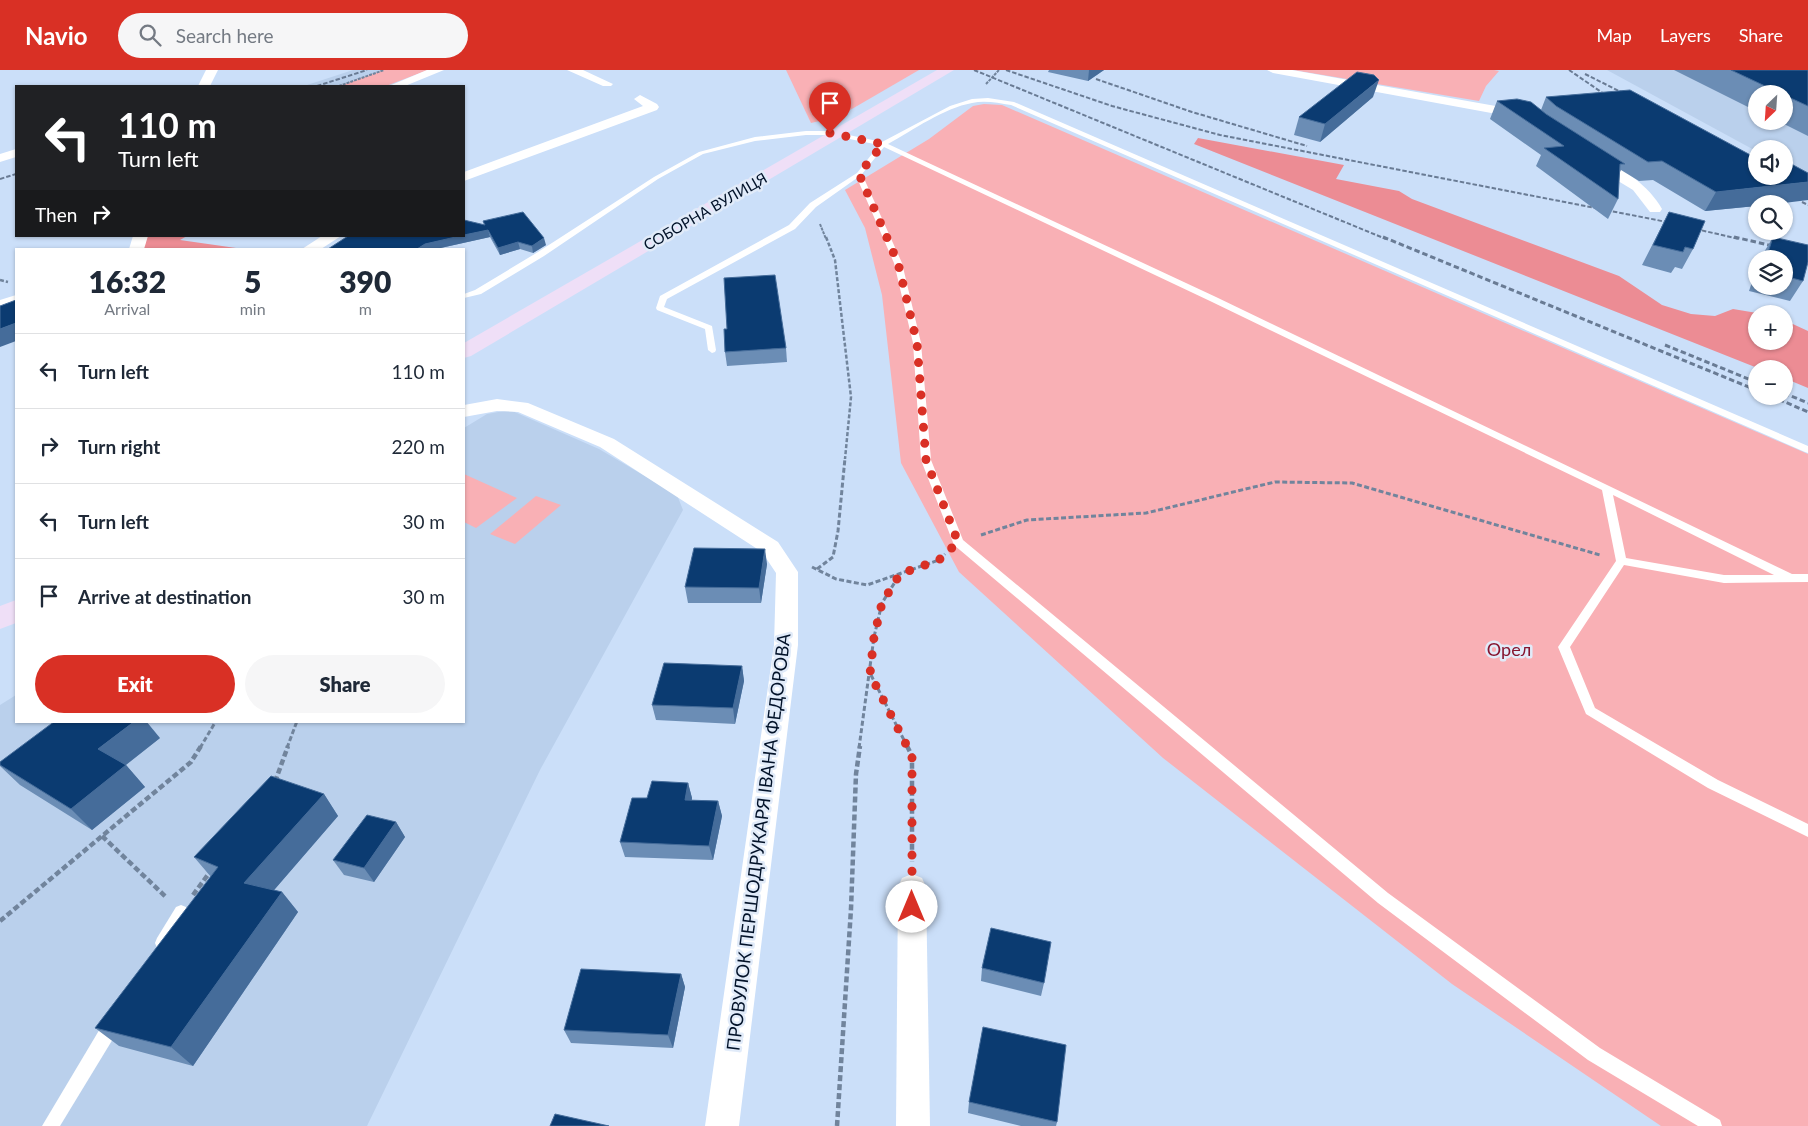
<!DOCTYPE html>
<html lang="en">
<head>
<meta charset="utf-8">
<style>
  body { margin:0; font-family:Lato,sans-serif; background:#f6f6f7; color:#1f2937; height:100vh; display:flex; flex-direction:column; font-size:19px; white-space:nowrap }
  * { box-sizing:border-box; margin:0 }
  p { font-size:16px; color:#747a83 }
  .icon { flex:none; width:28px; height:28px; fill:none; stroke:currentColor; stroke-width:2; stroke-linecap:round; stroke-linejoin:round }
  .map { position:relative; flex:1; overflow:hidden }
  .details { position:absolute; left:15px; top:178px; width:450px; height:475px; display:flex; flex-direction:column; background:#fff; border-radius:0px; box-shadow:0 1px 4px #0004 }
  .details>* { flex:none }
  .guide { position:absolute; left:15px; top:15px; width:450px; height:152px; border-radius:0px; box-shadow:0 1px 4px #0004; background:#202124; color:#fff; overflow:hidden }
  .needle { width:32px; rotate:205deg }
  .tools { position:absolute; left:1748px; top:15px; display:grid; gap:10px }
  .tools a { display:grid; place-items:center; width:45px; height:45px; border-radius:50%; background:#fff; box-shadow:0 1px 4px #0004; font-size:25px }
  .pin { position:absolute; display:grid; place-items:center; width:42px; height:42px; color:#fff; margin:-51px -21px; border-radius:50% 50% 50% 0; rotate:-45deg; box-shadow:0 0 5px #0007 }
  .pin .icon { rotate:45deg }
  .me { position:absolute; width:55px; margin:-28px; rotate:0deg; stroke-linejoin:round; filter:drop-shadow(0 0 4px #0008) }
  .turn { display:flex; align-items:center; gap:18px; height:105px; padding:0 20px; font-size:22px }
  .turn .icon { width:65px; height:65px; stroke-width:2.5 }
  .turn b { display:block; font-size:35px; line-height:42px }
  .then { display:flex; align-items:center; height:48px; padding:0 20px; background:#0003; gap:10px; font-size:19px }
  .eta { display:flex; justify-content:space-evenly; align-items:center; height:85px; text-align:center }
  .eta b { font-size:30px; font-weight:800; line-height:35px }
  .primary-button { display:flex; gap:10px; margin-top:auto; padding:10px 20px }
  .primary-button a { flex:1; height:58px; border-radius:30px; background:#d93025; color:#fff; font-size:20px; font-weight:800; line-height:58px; text-align:center }
  .primary-button a+a { background:#f6f6f7; color:#1f2937 }
  ul { padding:0; list-style:none }
  li { display:flex; align-items:center; gap:15px; height:75px; padding:0 20px; border-top:1px solid #e0e1e3 }
  li div { flex:1 }
  li b { display:block; font-size:19px }
  li em { font-style:normal }
  header { display:flex; align-items:center; gap:30px; box-sizing:border-box; height:70px; padding:0 25px; background:#d93025; color:#fff }
  header strong { font-size:24px }
  nav { display:flex; gap:28px; margin-inline-start:auto; font-size:18px }
  .search { width:350px; height:45px; background:#f6f6f7; display:flex; align-items:center; gap:12px; box-sizing:border-box; padding:0 18px; border-radius:28px; color:#747a83; font-size:19px }
  .map>svg:first-child { display:block }
  .built { fill:#bad0ec; fill-rule:evenodd }
  .green { fill:#f9b0b5 }
  .forest { fill:#ec8c94 }
  .lines { fill:none; stroke-linecap:round; stroke-linejoin:round }
  .path-far3 { stroke:#71849c; stroke-width:2; stroke-dasharray:3 1; stroke-linecap:butt }
  .path-far2 { stroke:#71849c; stroke-width:2.5; stroke-dasharray:4 2; stroke-linecap:butt }
  .path-far1 { stroke:#71849c; stroke-width:3; stroke-dasharray:5 2.5; stroke-linecap:butt }
  .path { stroke:#71849c; stroke-width:4.5; stroke-dasharray:6 3; stroke-linecap:butt }
  .lane { fill:#fff; fill-rule:evenodd }
  .street { fill:#fff; fill-rule:evenodd }
  .secondary { fill:#efdff7; fill-rule:evenodd }
  .rail-far1 { stroke:#697b94; stroke-width:2; stroke-dasharray:4.5 2; stroke-linecap:butt }
  .rail { stroke:#697b94; stroke-width:3; stroke-dasharray:5.5 3; stroke-linecap:butt }
  .wall { fill:#6b8db5 }
  .shaded-wall { fill:#456c9a }
  .building { fill:#0b3b71; stroke:#456c9a }
  .route { stroke:#d93025; stroke-width:9; stroke-dasharray:0 16.2 }
  .labels { text-anchor:middle; dominant-baseline:central; stroke-width:5; stroke-linejoin:round; paint-order:stroke }
  .far-street-label { font-size:15px; fill:#021229; stroke:#e1ebf9 }
  .park-label { font-size:18px; fill:#86152f; stroke:#e1ebf9 }
  .street-label { font-size:18px; fill:#021229; stroke:#e1ebf9 }
</style>
</head>
<body>
<header>
<strong>Navio</strong>
<div class="search"><svg class="icon" aria-label="search" viewBox="0 0 24 24"><circle cx="10" cy="10" r="6"/><path d="M15 15l6 6"/></svg>Search here</div>
<nav><a>Map</a><a>Layers</a><a>Share</a></nav>
</header>
<div class="map">
<svg width="1808" height="1056" viewBox="0 0 1808 1056">
  <rect width="100%" height="100%" fill="#cbdff9"/>
  <!-- built -->
  <g class="built">
    <polygon points="353,0 384,0 339,16 304,16"/>
    <path d="M1607,0h201v109l-24,-13v-17h-28v2zM1756,24h28v27h-28z"/>
    <polygon points="510,340 599,379 677,425 683,440 540,700 367,1056 0,1056 0,635 16,625 16,651 464,651 464,358 487,344"/>
  </g>
  <!-- green -->
  <g class="green">
    <polygon points="384,0 428,0 386,16 339,16"/>
    <polygon points="786,0 919,0 845,43 832,48 811,53"/>
    <polygon points="1293,0 1494,0 1499,1 1486,16 1479,31"/>
    <polygon points="984,34 1002,35 1808,384 1808,1056 1661,1056 1452,914 1163,688 959,502 901,393 882,225 865,158 845,120 929,69 973,36"/>
    <polygon points="464,404 517,428 476,458 464,452"/>
    <polygon points="536,426 561,435 515,474 490,464"/>
  </g>
  <!-- forest -->
  <g class="forest">
    <polygon points="1198,68 1344,95 1336,109 1399,121 1412,129 1619,206 1662,235 1691,244 1715,246 1733,239 1763,244 1756,244 1756,271 1784,271 1784,250 1808,261 1808,318 1784,308 1784,299 1760,299 1194,74"/>
    <polygon points="141,166 187,166 180,170 243,179 136,179"/>
  </g>
  <g class="lines">
    <!-- path-far3 -->
    <g class="path-far3">
      <polyline points="986,14 999,0"/>
      <polyline points="339,16 384,0"/>
      <polyline points="820,154 826,169"/>
    </g>
    <!-- path-far2 -->
    <g class="path-far2">
      <polyline points="826,167 835,190 851,327 845,389"/>
      <polyline points="0,210 8,212"/>
    </g>
    <!-- path-far1 -->
    <g class="path-far1">
      <polyline points="981,465 1027,450 1146,443 1275,412 1352,413 1600,485"/>
      <polyline points="812,497 836,509 867,515 939,490 945,484"/>
      <polyline points="817,499 833,487 838,461 845,388"/>
      <polyline points="871,605 908,678"/>
      <polyline points="200,678 216,651"/>
      <polyline points="287,678 297,651"/>
      <polyline points="859,678 874,567 882,533 900,504"/>
    </g>
    <!-- path -->
    <g class="path">
      <polyline points="907,676 912,686 912,792"/>
      <polyline points="275,712 288,676"/>
      <polyline points="102,766 166,827"/>
      <polyline points="193,825 210,802"/>
      <polyline points="0,851 191,692 201,676"/>
      <polyline points="837,1056 851,839 856,704 860,676"/>
    </g>
    <!-- lane -->
    <g class="lane">
      <path d="M988,28l26,4 794,344v7l-3,-1 -794,-347c-13,-2 -26,-5 -39,-2 -28,5 -59,27 -84,41l328,153 576,277h16v8l-84,1 -100,-18 -54,82 25,61 123,72 90,44v13l-100,-49 -122,-74 -28,-67 58,-86 -14,-71 -392,-189 -326,-154 -22,27 40,89 19,80 10,117 32,80 425,353 212,155 120,72 2,6h-24l-110,-66 -210,-157 -424,-358 -33,-85 -8,-117 -19,-80 -37,-85 -41,29 -21,22 -128,70 -3,8 48,19 4,24 -1,2 -3,1 -4,-3 -3,-21 -48,-19 -1,-2 4,-12 129,-71 21,-22 47,-30 22,-28 -49,-10h-24l-51,6 -52,13 -45,25 -114,77 -63,38 -17,4v-4l11,-4 63,-38 116,-75 45,-25 56,-15 51,-6h24l52,11 68,-36 22,-7zM1613,425l161,80h-50l-98,-17z"/>
      <polygon points="181,835 186,837 188,842 186,847 167,878 162,880 157,878 155,873 157,868 176,837"/>
      <polygon points="113,945 119,947 121,953 119,959 60,1056 42,1056 107,947"/>
    </g>
    <!-- street -->
    <g class="street">
      <polygon points="206,0 218,0 210,16 198,16"/>
      <polygon points="427,0 444,0 405,16 389,16"/>
      <polygon points="567,0 583,0 613,14 611,16 603,16"/>
      <polygon points="1267,0 1292,0 1524,41 1530,45 1524,49 1273,3"/>
      <polygon points="640,25 657,34 659,37 657,40 464,111 464,102 643,36 634,29"/>
      <polygon points="16,79 16,87 0,92 0,84"/>
      <path d="M1595,87c24,6 56,31 67,52l-2,3h-10l-17,-22 -43,-26 -2,-3 2,-3z"/>
      <polygon points="133,166 148,166 144,179 129,179"/>
      <polygon points="322,166 341,166 321,179 302,179"/>
      <polygon points="16,225 16,236 0,241 0,230"/>
      <polygon points="497,329 528,333 614,369 778,472 798,502 798,575 739,1056 705,1056 774,575 776,503 762,482 600,377 518,342 497,341 464,347 464,335"/>
      <polygon points="912,804 922,808 926,817 930,1056 896,1056 898,817 902,808"/>
    </g>
    <!-- secondary -->
    <g class="secondary">
      <polygon points="937,0 954,0 471,286 464,288 464,273"/>
      <polygon points="16,530 16,553 0,559 0,536"/>
    </g>
    <!-- rail-far1 -->
    <g class="rail-far1">
      <polyline points="974,0 1386,169"/>
      <polyline points="1006,0 1112,36 1220,65 1657,150 1739,169"/>
      <polyline points="1569,0 1613,30"/>
      <polyline points="1585,4 1631,27"/>
      <polyline points="1096,9 1192,42 1307,76"/>
      <polyline points="317,16 367,0"/>
      <polyline points="0,109 16,104"/>
      <polyline points="1802,132 1808,135"/>
    </g>
    <!-- rail -->
    <g class="rail">
      <polyline points="1383,167 1756,320"/>
      <polyline points="1734,167 1808,184"/>
      <polyline points="1665,275 1756,312"/>
      <polyline points="1784,323 1808,333"/>
      <polyline points="1771,326 1808,342"/>
    </g>
  </g>
  <!-- wall -->
  <g class="wall">
    <polygon points="1049,0 1104,0 1088,11 1048,2"/>
    <polygon points="1674,0 1808,0 1808,66 1778,51 1784,51 1784,24 1756,24 1756,41"/>
    <polygon points="1373,27 1320,72 1294,65 1299,47"/>
    <polygon points="1546,27 1756,134 1756,136 1705,141 1653,110 1639,111 1621,100 1619,104 1618,129 1608,149 1536,96 1541,85 1490,49 1497,31 1541,40"/>
    <polygon points="1669,142 1693,179 1682,199 1675,197 1671,203 1642,195"/>
    <polygon points="483,151 546,175 533,183 520,179 500,185 490,167 436,179 328,179 484,155"/>
    <polygon points="1773,167 1803,211 1790,231 1749,221 1756,200 1756,216 1784,216 1784,189 1760,189"/>
    <polygon points="786,278 787,292 727,296 725,282"/>
    <polygon points="767,494 761,533 688,533 685,517"/>
    <polygon points="742,596 744,611 735,654 656,650 652,635"/>
    <polygon points="160,668 126,695 145,717 92,760 20,715 0,696 0,692"/>
    <polygon points="688,713 692,728 692,730 718,731 722,746 713,790 625,787 620,772 647,728"/>
    <polygon points="324,724 338,746 274,820 282,822 298,842 193,996 119,976 95,958 211,807 194,787"/>
    <polygon points="396,752 405,767 374,812 344,805 333,790"/>
    <polygon points="982,898 1044,913 1041,926 981,911"/>
    <polygon points="681,904 685,917 673,978 571,973 564,960"/>
    <polygon points="969,1032 1057,1052 1056,1056 1021,1056 968,1043"/>
  </g>
  <!-- shaded-wall -->
  <g class="shaded-wall">
    <polygon points="1089,0 1104,0 1088,11"/>
    <polygon points="1379,10 1373,27 1320,72 1325,54"/>
    <polygon points="1808,112 1808,130 1777,134 1756,134 1756,136 1705,141 1716,122"/>
    <polygon points="488,160 490,167 436,179 417,179 425,174 460,166 464,166 464,165"/>
    <polygon points="544,168 546,175 533,183 532,176"/>
    <polygon points="518,172 520,179 500,185 498,178"/>
    <polygon points="16,253 16,271 0,277 0,259"/>
    <polygon points="765,479 767,494 761,533 759,518"/>
    <polygon points="742,596 744,611 735,654 733,638"/>
    <polygon points="135,651 146,651 160,668 118,701 98,679"/>
    <polygon points="126,695 145,717 92,760 71,739"/>
    <polygon points="688,713 692,728 688,744 685,730"/>
    <polygon points="324,724 338,746 262,834 244,813"/>
    <polygon points="718,731 722,746 713,790 709,776"/>
    <polygon points="396,752 405,767 374,812 364,798"/>
    <polygon points="282,822 298,842 193,996 171,977"/>
    <polygon points="681,904 685,917 673,978 668,965"/>
  </g>
  <!-- building -->
  <g class="building">
    <polygon points="1731,0 1808,0 1808,36 1784,25 1784,24 1782,24"/>
    <polygon points="1357,2 1374,5 1379,10 1325,54 1299,47"/>
    <polygon points="1630,20 1756,88 1756,106 1784,106 1784,90 1808,103 1808,112 1716,122 1662,91 1648,92 1556,36 1546,27"/>
    <polygon points="1517,29 1531,32 1546,44 1625,94 1620,94 1618,129 1544,78 1564,76 1497,31"/>
    <polygon points="523,142 544,168 532,176 518,172 498,178 488,160 464,165 464,150 485,155 483,151"/>
    <polygon points="1669,142 1705,151 1693,179 1685,177 1683,182 1653,175"/>
    <polygon points="348,166 460,166 425,174 417,179 328,179"/>
    <polygon points="1773,167 1808,175 1808,192 1803,211 1784,206 1784,189 1766,189"/>
    <polygon points="775,205 786,278 725,282 724,259 727,259 724,208"/>
    <polygon points="16,230 16,253 0,259 0,236"/>
    <polygon points="694,478 765,479 759,518 685,517"/>
    <polygon points="664,593 742,596 733,638 652,635"/>
    <polygon points="55,651 135,651 98,679 126,695 71,739 0,695 0,692"/>
    <polygon points="271,706 324,724 244,813 282,822 171,977 95,958 218,797 194,787"/>
    <polygon points="652,711 688,713 685,730 718,731 709,776 620,772 632,728 647,728"/>
    <polygon points="367,745 396,752 364,798 333,790"/>
    <polygon points="991,858 1051,872 1044,913 982,898"/>
    <polygon points="581,899 681,904 668,965 564,960"/>
    <polygon points="983,957 1066,975 1057,1052 969,1032"/>
    <polygon points="555,1044 609,1056 550,1056"/>
  </g>
  <g class="lines">
    <!-- route -->
    <polyline class="route" points="830,63 883,74 859,104 898,193 917,273 926,390 958,472 939,490 900,504 882,533 874,567 870,604 912,686 912,837"/>
  </g>
  <g class="labels">
    <!-- far-street labels -->
    <g class="far-street-label">
      <text transform="translate(705 141) rotate(-30)">СОБОРНА ВУЛИЦЯ</text>
    </g>
    <!-- park labels -->
    <g class="park-label">
      <text x="1509" y="579">Орел</text>
    </g>
    <!-- street labels -->
    <g class="street-label">
      <text transform="translate(758 772) rotate(-83)">ПРОВУЛОК ПЕРШОДРУКАРЯ ІВАНА ФЕДОРОВА</text>
    </g>
  </g>
</svg>
<div class="tools">
<a><svg class="needle" viewBox="-14 -14 28 28"><path d="M0-13l5 13h-10z" fill="#e53935"/><path d="M0 13l5-13h-10z" fill="#747a83"/></svg></a>
<a><svg class="icon" aria-label="sound" viewBox="0 0 24 24"><path d="M4 9h4l5-4v14l-5-4H4zM17 9q2 3 0 6"/></svg></a>
<a><svg class="icon" aria-label="search" viewBox="0 0 24 24"><circle cx="10" cy="10" r="6"/><path d="M15 15l6 6"/></svg></a>
<a><svg class="icon" aria-label="layers" viewBox="0 0 24 24"><path d="M12 4l9 5-9 5-9-5zM3 14l9 5 9-5"/></svg></a>
<a>+</a>
<a>−</a>
</div>
<div class="pin" style="left:830px;top:63px;background:#d93025"><svg class="icon" aria-label="arrive" viewBox="0 0 24 24"><path d="M6 21V4h12l-3 4 3 4H6"/></svg></div>
<svg class="me" style="left:912px;top:837px" viewBox="-20 -20 40 40"><circle r="19" fill="#fff"/><path d="M0-13L10 11 0 6-10 11z" fill="#d93025"/></svg>
<div class="guide">
<div class="turn"><svg class="icon" aria-label="left" viewBox="0 0 24 24"><path d="M17 20v-9H6M10 6l-5 5 5 5"/></svg><div><b>110 m</b>Turn left</div></div>
<div class="then">Then<svg class="icon" aria-label="right" viewBox="0 0 24 24"><path d="M7 20v-9h11M14 6l5 5-5 5"/></svg></div>
</div>
<section class="details">
<div class="eta">
<div><b>16:32</b><p>Arrival</p></div>
<div><b>5</b><p>min</p></div>
<div><b>390</b><p>m</p></div>
</div>
<ul>
<li><svg class="icon" aria-label="left" viewBox="0 0 24 24"><path d="M17 20v-9H6M10 6l-5 5 5 5"/></svg><div><b>Turn left</b></div><em>110 m</em></li>
<li><svg class="icon" aria-label="right" viewBox="0 0 24 24"><path d="M7 20v-9h11M14 6l5 5-5 5"/></svg><div><b>Turn right</b></div><em>220 m</em></li>
<li><svg class="icon" aria-label="left" viewBox="0 0 24 24"><path d="M17 20v-9H6M10 6l-5 5 5 5"/></svg><div><b>Turn left</b></div><em>30 m</em></li>
<li><svg class="icon" aria-label="arrive" viewBox="0 0 24 24"><path d="M6 21V4h12l-3 4 3 4H6"/></svg><div><b>Arrive at destination</b></div><em>30 m</em></li>
</ul>
<div class="primary-button"><a>Exit</a><a>Share</a></div>
</section>
</div>
</body>
</html>
